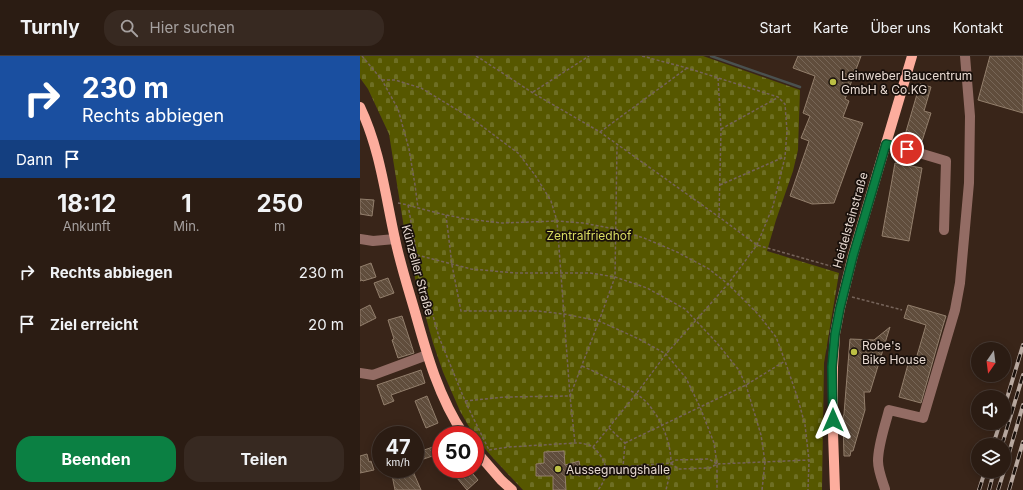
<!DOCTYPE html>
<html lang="de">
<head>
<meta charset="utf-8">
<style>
  body { margin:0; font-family:Inter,sans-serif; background:#372921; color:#f1f3f6; height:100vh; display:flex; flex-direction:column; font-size:15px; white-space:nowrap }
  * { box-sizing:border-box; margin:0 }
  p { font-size:13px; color:#a6a1a0 }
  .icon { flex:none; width:22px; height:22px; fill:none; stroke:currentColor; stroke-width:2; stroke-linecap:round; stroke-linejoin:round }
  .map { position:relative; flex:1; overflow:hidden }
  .details { display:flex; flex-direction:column; background:#2b1c13; width:360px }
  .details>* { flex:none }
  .hud { background:#1a4fa0; color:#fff; overflow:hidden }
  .needle { width:26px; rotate:194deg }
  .tools { position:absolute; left:611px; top:286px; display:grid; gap:8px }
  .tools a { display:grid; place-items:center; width:40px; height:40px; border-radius:50%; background:#2b1c13; box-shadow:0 2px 10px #0003,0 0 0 1px #473a33; font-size:20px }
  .speed { position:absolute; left:12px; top:370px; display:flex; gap:8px; font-size:20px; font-weight:700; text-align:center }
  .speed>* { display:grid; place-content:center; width:52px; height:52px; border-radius:50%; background:#2b1c13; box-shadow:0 2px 10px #0003,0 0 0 1px #473a33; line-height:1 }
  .speed small { font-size:10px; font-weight:400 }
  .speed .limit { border:6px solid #d22; background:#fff; color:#111 }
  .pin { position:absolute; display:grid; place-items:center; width:34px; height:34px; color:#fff; margin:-17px; border:2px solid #fff; border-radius:50%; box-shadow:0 1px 4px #0007 }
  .me { position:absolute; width:44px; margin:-22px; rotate:0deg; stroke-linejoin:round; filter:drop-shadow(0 0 3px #0008) }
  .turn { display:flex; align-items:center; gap:14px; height:84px; padding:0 16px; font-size:18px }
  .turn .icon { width:52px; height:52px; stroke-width:2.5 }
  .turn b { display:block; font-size:28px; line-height:34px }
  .then { display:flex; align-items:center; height:38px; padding:0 16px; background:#0003; gap:8px; font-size:15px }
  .eta { display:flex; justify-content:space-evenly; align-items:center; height:68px; text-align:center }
  .eta b { font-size:24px; font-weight:700; line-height:28px }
  .button { display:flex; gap:8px; margin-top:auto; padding:8px 16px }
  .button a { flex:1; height:46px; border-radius:16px; background:#0b8043; color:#fff; font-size:16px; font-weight:700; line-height:46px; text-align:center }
  .button a+a { background:#372921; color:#f1f3f6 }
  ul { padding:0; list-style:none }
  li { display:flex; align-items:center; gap:12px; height:52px; padding:0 16px }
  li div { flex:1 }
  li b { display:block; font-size:15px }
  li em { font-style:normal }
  header { display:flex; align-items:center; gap:24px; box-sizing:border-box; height:56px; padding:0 20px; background:#2b1c13; border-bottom:1px solid #473a33 }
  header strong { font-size:19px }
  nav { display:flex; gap:22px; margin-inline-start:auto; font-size:14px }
  .search { width:280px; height:36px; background:#372921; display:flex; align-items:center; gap:10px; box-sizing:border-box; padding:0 14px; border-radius:16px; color:#a6a1a0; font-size:15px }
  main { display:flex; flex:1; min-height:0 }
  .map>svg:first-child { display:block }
  .cemetery { fill:url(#cemetery-stones) }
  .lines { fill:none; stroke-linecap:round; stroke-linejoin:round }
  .stream { stroke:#4a5150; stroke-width:2.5 }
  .building { fill:url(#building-back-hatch); stroke:#937f6c }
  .path { stroke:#76645a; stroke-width:1.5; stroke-dasharray:3 2; stroke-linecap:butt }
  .minor { stroke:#936c64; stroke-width:10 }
  .major { stroke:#fdad9d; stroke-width:10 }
  .rail-casing { stroke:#baaaa1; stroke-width:4 }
  .rail { stroke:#19100b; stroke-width:2.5; stroke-dasharray:8; stroke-linecap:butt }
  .route-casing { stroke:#07532c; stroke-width:10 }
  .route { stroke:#0b8043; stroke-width:7 }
  .poi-dot { fill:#bcbf44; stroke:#19100b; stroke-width:1.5 }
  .labels { text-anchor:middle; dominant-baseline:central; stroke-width:3.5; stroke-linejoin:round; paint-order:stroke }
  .poi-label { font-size:12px; fill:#e7d9d1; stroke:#19100b; text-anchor:start }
  .street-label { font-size:12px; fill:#e7d9d1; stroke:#19100b }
  .park-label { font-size:12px; fill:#d8db61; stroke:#19100b }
</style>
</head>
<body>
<header>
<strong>Turnly</strong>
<div class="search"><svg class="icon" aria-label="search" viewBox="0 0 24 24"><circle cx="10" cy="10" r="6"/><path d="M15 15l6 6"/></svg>Hier suchen</div>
<nav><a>Start</a><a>Karte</a><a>Über uns</a><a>Kontakt</a></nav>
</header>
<main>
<section class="details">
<div class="hud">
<div class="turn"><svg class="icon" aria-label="right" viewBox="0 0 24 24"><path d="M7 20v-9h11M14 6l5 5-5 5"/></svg><div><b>230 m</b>Rechts abbiegen</div></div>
<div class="then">Dann<svg class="icon" aria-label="arrive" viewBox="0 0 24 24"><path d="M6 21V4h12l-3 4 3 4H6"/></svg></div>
</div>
<div class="eta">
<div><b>18:12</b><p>Ankunft</p></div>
<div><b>1</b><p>Min.</p></div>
<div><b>250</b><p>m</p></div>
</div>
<ul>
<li><svg class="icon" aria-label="right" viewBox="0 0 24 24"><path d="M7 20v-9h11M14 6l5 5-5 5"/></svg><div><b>Rechts abbiegen</b></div><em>230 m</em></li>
<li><svg class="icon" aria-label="arrive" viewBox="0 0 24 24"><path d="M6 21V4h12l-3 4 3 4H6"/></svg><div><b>Ziel erreicht</b></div><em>20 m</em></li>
</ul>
<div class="button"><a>Beenden</a><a>Teilen</a></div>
</section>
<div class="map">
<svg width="663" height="434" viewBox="0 0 663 434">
  <defs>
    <pattern id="cemetery-stones" width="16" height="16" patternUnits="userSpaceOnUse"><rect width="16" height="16" fill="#565700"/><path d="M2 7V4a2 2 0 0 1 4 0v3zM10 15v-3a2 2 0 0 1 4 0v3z" fill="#6e6f24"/></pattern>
    <pattern id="building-back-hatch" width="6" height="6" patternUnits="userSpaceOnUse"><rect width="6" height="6" fill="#604d3c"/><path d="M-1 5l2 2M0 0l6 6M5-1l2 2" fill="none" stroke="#776657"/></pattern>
  </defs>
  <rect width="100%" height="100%" fill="#392519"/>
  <!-- cemetery -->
  <polygon class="cemetery" points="0,0 343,0 440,34 438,94 433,115 416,164 407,195 479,217 464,307 462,434 163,434 133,402 120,387 112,376 100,355 83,316 73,287 50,204 44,172 29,78 8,33 0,22"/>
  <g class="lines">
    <!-- stream -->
    <polyline class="stream" points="351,0 440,31"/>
  </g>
  <!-- building -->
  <g class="building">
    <polygon points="438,0 501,0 485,43 489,45 483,61 503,67 474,147 452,148 430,140 449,85 441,82 450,60 443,57 455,20 433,12"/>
    <polygon points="630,0 663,0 663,57 618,44"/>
    <polygon points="560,28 571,31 564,55 571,57 562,85 545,79"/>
    <polygon points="535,107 562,112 549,185 522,180"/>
    <polygon points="0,143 14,144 12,160 0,158"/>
    <polygon points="11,207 16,221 3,225 2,224 0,225 0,211"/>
    <polygon points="28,222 34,237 20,242 14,227"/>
    <polygon points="10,249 16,262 0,270 0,254"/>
    <polygon points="548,249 586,260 582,273 561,347 539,341 550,301 556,303 566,269 544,262"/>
    <polygon points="42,260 54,297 38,302 32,284 34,283 28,264"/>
    <polygon points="530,271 510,336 504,336 505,354 493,395 491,395 490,400 484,400 483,365 483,361 484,358 490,283 514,284"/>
    <polygon points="61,314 65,327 31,339 34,345 24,349 17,329"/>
    <polygon points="67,340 78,367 66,372 55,345"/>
    <polygon points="81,386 81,397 58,405 55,397 76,390"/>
    <polygon points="204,395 205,409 219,405 220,410 220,420 205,417 206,434 193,434 193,420 176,420 176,408 184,407 184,396"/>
    <polygon points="7,398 9,406 11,405 14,414 0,417 0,400"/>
    <polygon points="33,413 52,413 61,434 35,434 31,414 32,414"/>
    <polygon points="109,413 118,424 107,434 97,422"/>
  </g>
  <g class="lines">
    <!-- path -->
    <g class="path">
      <polyline points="2,0 22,24 38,53 49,93 55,129 58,152"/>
      <polyline points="116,0 121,3 173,37 240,76 359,161 397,189 481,213"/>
      <polyline points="358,22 361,73 359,161"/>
      <polyline points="22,24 35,24 61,32 114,64 158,97 175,119 191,145 197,165 210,340 215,387"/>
      <polyline points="173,36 229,0"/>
      <polyline points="361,73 417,42"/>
      <polyline points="240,76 327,12"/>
      <polyline points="360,129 424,101"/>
      <polyline points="38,147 48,149 58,152 86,159 107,163 142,167 197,165 223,167 255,173 284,182 317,196 349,213 368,228 398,258 416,281 425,305 438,343 445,369 449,404 448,434"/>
      <polyline points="48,149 57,199 66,235 79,281 105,345 129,394"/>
      <polyline points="86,159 92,209 101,255 178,255 204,258 239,265 279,283 306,298 326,322 340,351 354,387 357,408 357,434"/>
      <polyline points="57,199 111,213 155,217 230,217 255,221 287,232 325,253 357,287 378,313 386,329 401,379 405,406 402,434"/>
      <polyline points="492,241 542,254"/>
      <path d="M222,310c16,7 30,14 44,22 5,3 11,6 16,10 17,15 29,42 29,65 0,9 -3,18 -5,27"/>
      <polyline points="105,345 145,341 210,340 239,265 255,221 257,89"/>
      <polyline points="249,372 265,387 263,411"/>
      <polyline points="265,387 386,329 425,305"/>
      <polyline points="233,391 276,338 306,298 368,228 397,189 413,150 425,101 427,75 425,48 418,41 327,12 282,0"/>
      <path d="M129,394l20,-3 66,-4c4,0 7,0 10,1 4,0 8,3 11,6 12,13 13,26 2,40"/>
      <polyline points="311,407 316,404 349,403 357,408"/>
      <polyline points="246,412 311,407 318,413 350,412 357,408 449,404"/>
    </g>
    <!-- minor -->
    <g class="minor">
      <polyline points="526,87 586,105 584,174"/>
      <polyline points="0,183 13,185 35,183"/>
      <polyline points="0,317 13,319 67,299"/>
      <path d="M525,433c-3,-9 -7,-19 -7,-28 0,-16 7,-35 11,-51l34,8 32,-108 5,-27 9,-100 1,-67 -5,-60"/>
    </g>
    <!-- major -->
    <g class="major">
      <path d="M0,51c20,42 25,87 35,132 5,24 13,49 20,73 12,43 24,86 49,123"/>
      <polyline points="115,394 141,424 152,434"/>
      <polyline points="475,434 473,377 473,311 475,278 480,252 493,199 552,0"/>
    </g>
    <!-- rail casing -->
    <g class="rail-casing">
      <g id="rail">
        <polyline points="644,352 663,289"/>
        <polyline points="633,389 640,367"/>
        <polyline points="642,389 663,319"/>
        <polyline points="644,414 663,349"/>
        <polyline points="619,434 625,415"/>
        <polyline points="629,434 634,415"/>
        <polyline points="638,434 644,415"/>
        <polyline points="649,434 663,386"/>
      </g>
    </g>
    <!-- rail -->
    <use href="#rail" class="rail"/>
  </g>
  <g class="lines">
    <!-- route casing -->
    <g class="route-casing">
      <polyline id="route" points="473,364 472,311 475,278 480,252 493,200 526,88 547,93"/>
    </g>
    <!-- route -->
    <use href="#route" class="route"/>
  </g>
  <!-- markers -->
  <g class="poi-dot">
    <circle cx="473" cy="26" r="4"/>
    <circle cx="494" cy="296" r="4"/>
    <circle cx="198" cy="413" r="4"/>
  </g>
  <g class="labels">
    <!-- poi labels -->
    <g class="poi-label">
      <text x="481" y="19">Leinweber Baucentrum<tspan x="481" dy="14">GmbH &amp; Co.KG</tspan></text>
      <text x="502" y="289">Robe's<tspan x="502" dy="14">Bike House</tspan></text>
      <text x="206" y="413">Aussegnungshalle</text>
    </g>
    <!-- street labels -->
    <g class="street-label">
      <text transform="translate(490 164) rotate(-74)">Heidelsteinstraße</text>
      <text transform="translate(58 214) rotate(75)">Künzeller Straße</text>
    </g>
    <!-- park labels -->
    <g class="park-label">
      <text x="229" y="179">Zentralfriedhof</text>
    </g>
  </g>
</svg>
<div class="tools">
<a><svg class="needle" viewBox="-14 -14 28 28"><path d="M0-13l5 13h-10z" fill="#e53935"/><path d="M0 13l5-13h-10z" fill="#a6a1a0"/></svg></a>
<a><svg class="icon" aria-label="sound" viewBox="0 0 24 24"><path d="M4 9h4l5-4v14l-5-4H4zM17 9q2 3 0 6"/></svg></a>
<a><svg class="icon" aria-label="layers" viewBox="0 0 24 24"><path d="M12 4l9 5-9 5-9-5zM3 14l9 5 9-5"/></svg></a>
</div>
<div class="speed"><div>47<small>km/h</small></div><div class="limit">50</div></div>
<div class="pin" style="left:547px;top:93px;background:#d93025"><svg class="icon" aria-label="arrive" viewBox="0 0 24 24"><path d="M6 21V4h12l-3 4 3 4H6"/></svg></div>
<svg class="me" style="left:473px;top:364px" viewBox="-20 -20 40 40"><path d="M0-17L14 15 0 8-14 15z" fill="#0b8043" stroke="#fff" stroke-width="4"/></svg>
</div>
</main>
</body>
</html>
